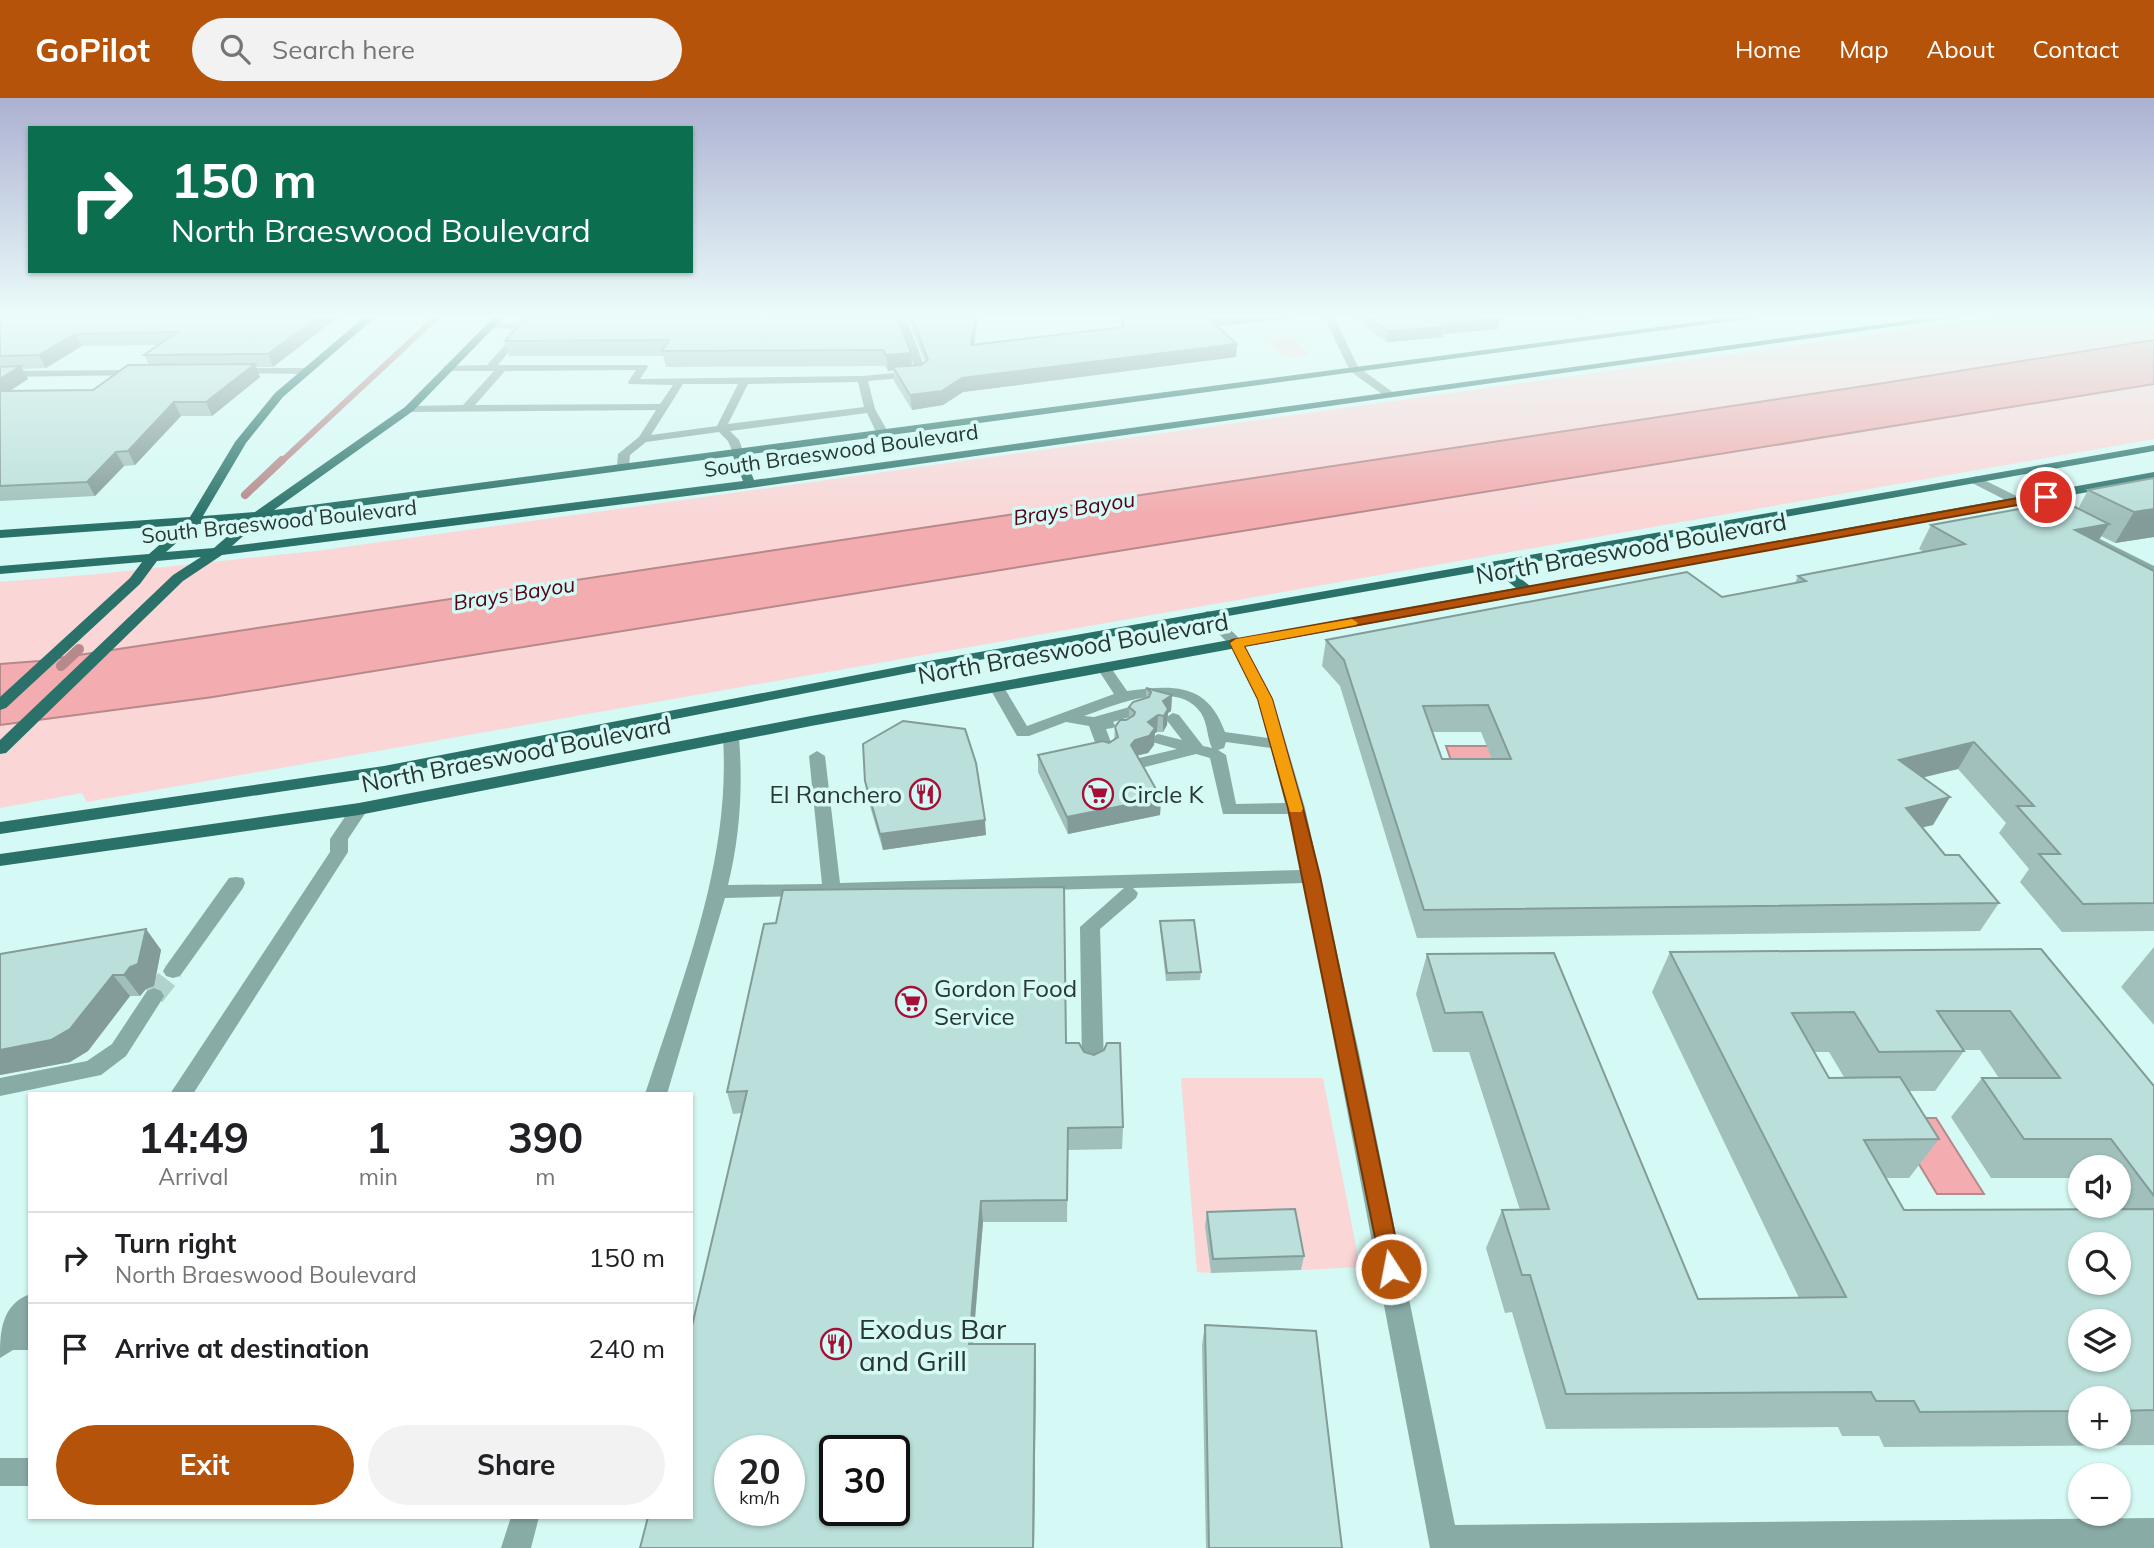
<!DOCTYPE html>
<html lang="en">
<head>
<meta charset="utf-8">
<style>
  body { margin:0; font-family:Mulish,sans-serif; background:#f2f2f2; color:#202124; height:100vh; display:flex; flex-direction:column; font-size:26px; white-space:nowrap }
  * { box-sizing:border-box; margin:0 }
  p { font-size:23px; color:#757577 }
  .icon { flex:none; width:38px; height:38px; fill:none; stroke:currentColor; stroke-width:2; stroke-linecap:round; stroke-linejoin:round }
  .map { position:relative; flex:1; overflow:hidden }
  .drawer { position:absolute; left:28px; top:994px; width:665px; height:427px; display:flex; flex-direction:column; background:#fff; border-radius:0px; box-shadow:0 2px 5px #0004 }
  .drawer>* { flex:none }
  .hud { position:absolute; left:28px; top:28px; width:665px; height:147px; border-radius:0px; box-shadow:0 2px 5px #0004; background:#0b6e4f; color:#fff; overflow:hidden }
  .controls { position:absolute; left:2068px; top:1057px; display:grid; gap:14px }
  .controls a { display:grid; place-items:center; width:63px; height:63px; border-radius:50%; background:#fff; box-shadow:0 2px 5px #0004; font-size:35px }
  .speed { position:absolute; left:714px; top:1337px; display:flex; gap:14px; font-size:35px; font-weight:700; text-align:center }
  .speed>* { display:grid; place-content:center; width:91px; height:91px; border-radius:50%; background:#fff; box-shadow:0 2px 5px #0004; line-height:1 }
  .speed small { font-size:18px; font-weight:400 }
  .speed .limit { border:4px solid #111; border-radius:10px; background:#fff; color:#111 }
  .pin { position:absolute; display:grid; place-items:center; width:60px; height:60px; color:#fff; margin:-30px; border:4px solid #fff; border-radius:50%; box-shadow:0 2px 7px #0007 }
  .me { position:absolute; width:77px; margin:-38px; rotate:349deg; stroke-linejoin:round; filter:drop-shadow(0 0 5px #0008) }
  .turn { display:flex; align-items:center; gap:24px; height:147px; padding:0 28px; font-size:32px }
  .turn .icon { width:91px; height:91px; stroke-width:2.5 }
  .turn b { display:block; font-size:49px; line-height:60px }
  .eta { display:flex; justify-content:space-evenly; align-items:center; height:119px; text-align:center }
  .eta b { font-size:42px; font-weight:700; line-height:49px }
  .button { display:flex; gap:14px; margin-top:auto; padding:14px 28px }
  .button a { flex:1; height:80px; border-radius:42px; background:#b45309; color:#fff; font-size:28px; font-weight:700; line-height:80px; text-align:center }
  .button a+a { background:#f2f2f2; color:#202124 }
  ul { padding:0; list-style:none }
  li { display:flex; align-items:center; gap:21px; height:91px; padding:0 28px; border-top:2px solid #e0e0e0 }
  li div { flex:1 }
  li b { display:block; font-size:26px }
  li em { font-style:normal }
  header { display:flex; align-items:center; gap:42px; box-sizing:border-box; height:98px; padding:0 35px; background:#b45309; color:#fff }
  header strong { font-size:33px }
  nav { display:flex; gap:38px; margin-inline-start:auto; font-size:24px }
  .search { width:490px; height:63px; background:#f2f2f2; display:flex; align-items:center; gap:18px; box-sizing:border-box; padding:0 24px; border-radius:38px; color:#757577; font-size:26px }
  .map>svg:first-child { display:block }
  .green { fill:#fad6d7 }
  .water { fill:#f3acaf; stroke:#b6898a; stroke-width:2 }
  .lines { fill:none; stroke-linecap:round; stroke-linejoin:round }
  .stream-far2 { stroke:#b6898a; stroke-width:6 }
  .stream-far1 { stroke:#b6898a; stroke-width:8 }
  .stream { stroke:#b6898a; stroke-width:10 }
  .minor-tunnel { stroke:#b2d2ce; stroke-width:21; stroke-dasharray:21 10; stroke-linecap:butt }
  .minor { fill:#89aba6; fill-rule:evenodd }
  .major { fill:#297169; fill-rule:evenodd }
  .wall { fill:#a1c0bb; fill-rule:evenodd }
  .shaded-wall { fill:#839c99 }
  .building { fill:#bbdfda; stroke:#839c99; stroke-width:2; fill-rule:evenodd }
  .route { fill:#b45309; stroke:#753606; stroke-width:2 }
  .slow { fill:#f59e0b }
  .labels { text-anchor:middle; dominant-baseline:central; stroke-width:7; stroke-linejoin:round; paint-order:stroke }
  .far-street-label { font-size:21px; fill:#283634; stroke:#d5f9f4 }
  .far-water-label { font-size:21px; font-style:italic; fill:#550016; stroke:#d5f9f4 }
  .street-label { font-size:24px; fill:#283634; stroke:#d5f9f4 }
  .poi-label { font-size:24px; fill:#283634; stroke:#d5f9f4; text-anchor:start }
  .near-poi-label { font-size:28px; fill:#283634; stroke:#d5f9f4; text-anchor:start }
</style>
</head>
<body>
<header>
<strong>GoPilot</strong>
<div class="search"><svg class="icon" aria-label="search" viewBox="0 0 24 24"><circle cx="10" cy="10" r="6"/><path d="M15 15l6 6"/></svg>Search here</div>
<nav><a>Home</a><a>Map</a><a>About</a><a>Contact</a></nav>
</header>
<div class="map">
<svg width="2154" height="1450" viewBox="0 0 2154 1450">
  <rect width="100%" height="100%" fill="#d5f9f4"/>
  <!-- green -->
  <g class="green">
    <polygon points="2018,216 2154,216 2154,341 87,704 82,695 0,710 0,484 98,476 316,453"/>
    <polygon points="1292,238 1310,258 1283,259 1267,240"/>
    <polygon points="1181,980 1323,980 1360,1169 1301,1172 1292,1125 1206,1128 1211,1175 1197,1174"/>
  </g>
  <!-- water -->
  <g class="water">
    <polygon points="2154,242 2154,286 213,599 0,627 0,566 39,563 1884,285"/>
    <polygon points="1446,648 1508,648 1517,668 1453,668"/>
    <polygon points="1891,1020 1936,1020 1984,1096 1937,1096"/>
  </g>
  <g class="lines">
    <!-- stream-far2 -->
    <polyline class="stream-far2" points="281,364 440,216"/>
    <!-- stream-far1 -->
    <polyline class="stream-far1" points="245,397 282,362"/>
    <!-- stream -->
    <polyline class="stream" points="61,568 79,551"/>
    <!-- minor-tunnel -->
    <polyline class="minor-tunnel" points="154,898 173,873"/>
    <!-- minor -->
    <g class="minor">
      <polygon points="1323,216 1333,216 1358,269 1394,295 1394,299 1386,299 1350,273"/>
      <path d="M903,222l5,3 19,50 -5,3 -54,5 7,28 13,23 -6,3 -6,-3 -9,-19 -137,18 9,9 4,11 -6,3 -4,-1 -5,-12 -9,-9 -73,10 -16,13 -1,11 -6,4 -6,-4 1,-12 21,-17 17,-27 -247,2 -5,-3 5,-3 54,-1 31,-34h-46l-4,-1v-4l43,-1 32,-36 -33,-1 -2,-2 5,-3h52l5,3 -5,3h-16v4l-27,32h149l1,2 -8,12 222,-3 54,-5 -17,-45 -22,1 -5,-3 5,-3zM636,272l-8,12 1,2 44,1 -13,19 -185,1 30,-34zM858,284l6,25 -136,17 20,-40zM683,286h55l-21,42 -66,9z"/>
      <polygon points="234,270 306,270 311,273 306,276 230,275 230,271"/>
      <polygon points="144,272 145,274 140,277 0,279 0,273"/>
      <polygon points="1976,378 2055,417 2057,420 2051,424 2047,423 1972,385 1970,382"/>
      <polygon points="2076,429 2154,468 2154,477 2071,436 2071,430"/>
      <path d="M1207,513l5,1 29,28 32,59 32,109 54,245 96,472 699,-7v30h-724l-126,-665 -171,5 5,5 -2,5 -36,31 4,136 -3,6 -8,3 -8,-3 -3,-6 -2,-138 44,-39 -399,10 -58,196h-22c38,-117 86,-232 78,-357l2,-3h12l2,3c4,51 1,99 -11,148l94,-1 -13,-128 8,-5 8,5 15,127 461,-13 -13,-56h-65l-13,-56 -14,-4 -55,14 -6,-1 -2,-4 2,-4 42,-10 -25,-7 -2,-3 8,-5 24,6 -17,-22 8,-5 6,2 24,31 9,2c-5,-10 -4,-24 -11,-35 -23,-35 -87,-8 -117,3l10,1 46,-13 8,5 -2,3 -33,10 2,3 -2,3 -7,1 9,24 -8,5 -8,-5 -10,-27 -23,-4 -37,14h-12l-28,-49 8,-5 5,2 25,42 87,-32 -17,-26 7,-4 5,1 18,26c46,-6 80,-9 98,41l43,6 -11,-39 -27,-54 -30,-30zM1226,644l45,6 14,55 -49,1 -10,-49 -8,-5 6,-2z"/>
      <polygon points="359,705 368,711 348,741 348,754 193,996 170,996 330,754 330,741 353,707"/>
      <polygon points="236,779 243,780 245,785 243,790 180,878 173,880 166,878 163,873 166,868 229,780"/>
      <polygon points="154,890 161,893 164,898 161,903 126,958 101,977 0,998 0,980 87,963 112,946 147,893"/>
      <path d="M30,1196v56h-17l-13,8c0,-26 1,-53 30,-64z"/>
      <rect x="0" y="1360" width="30" height="28"/>
      <polygon points="511,1419 539,1419 531,1450 501,1450"/>
    </g>
    <!-- major -->
    <g class="major">
      <path d="M368,216h11l-96,83 -37,46 -43,73 52,-4 150,-105 92,-93h10l-94,97 -139,99 1482,-196h26l-1038,141 10,25 1202,-166h25l-1231,174 -528,67 -39,26 -177,172 -6,1v-14l173,-165 28,-18 -44,4 -17,23 -134,124 -6,2v-13l130,-119 12,-16 -142,12v-8l149,-12 33,-29 -182,13v-8l190,-13 45,-75 40,-49zM733,358l10,25 -511,65 30,-27zM245,423l-31,27 -48,4 32,-28z"/>
      <polygon points="2154,347 2154,353 1506,469 1530,488 2154,374 2154,382 811,628 359,717 0,768 0,756 359,705 811,618 1516,490 1493,471 934,570 384,678 0,736 0,724 384,668 934,562"/>
    </g>
  </g>
  <!-- wall -->
  <g class="wall">
    <path d="M0,216h342l-69,53h-17l4,10 -48,39h-31l-46,49 -11,1 -29,30 -95,5zM158,247l-14,10 5,10 -56,25 -83,1 18,-12 -6,-10 24,-1 36,-22z"/>
    <path d="M549,216h120v1h3v-1h306l-4,31 148,-18 -3,-13h172v4l-74,9 19,30 -273,35 -20,13 -31,5 -18,-29 -1,-11 -5,1 -3,-5 -219,1 -3,-11h-154l-4,-15 44,-25zM897,219h6l6,4 16,41 -4,3 -9,1 -1,-13z"/>
    <polygon points="1349,216 1493,216 1498,231 1443,236 1443,239 1387,244"/>
    <polygon points="1567,216 1616,216 1576,221"/>
    <path d="M2154,380v59l-39,6 -14,-7 -3,6 56,29v360l-92,1 -42,-50 9,-13 -30,-36 7,-10 -48,-54 -35,8 10,48 -11,2 23,28 54,48 -19,28 -563,7 -77,-252 -18,-20 4,-26 396,-43 73,-14 3,-7 126,-24 -5,-3 12,-24 147,-16 10,-19zM1433,634h48l11,27h-50z"/>
    <polygon points="1146,590 1172,597 1171,613 1168,615 1167,627 1163,634 1157,634 1155,635 1154,647 1148,655 1137,658 1161,700 1160,717 1068,736 1038,674 1038,657 1109,645 1114,642 1115,629 1129,621 1129,609 1146,600"/>
    <polygon points="865,683 986,737 883,752 867,698"/>
    <polygon points="1160,823 1201,874 1200,882 1166,883 1160,830"/>
    <polygon points="146,831 161,852 154,888 146,891 140,898 130,898 88,953 70,964 0,977"/>
    <polygon points="2154,849 2154,927 2121,889"/>
    <path d="M2041,851l113,137v359l-270,2 -5,-11h-37l-4,-9 -292,2 -34,-117 -7,1 -19,-65 16,-38h18l-51,-158h-36l-17,-58 11,-40 127,-1 144,346 101,-1 -147,-306 18,-40zM1963,952h17l19,28h-17l-31,39 40,61h83l7,9v-20h38v39h-25l3,3 -193,1 -18,-32h23l30,-39 -31,-48h27l29,-40zM1814,954h15l15,25 -15,1zM2081,1300h38v39h-38z"/>
    <polygon points="1066,945 1084,954 1094,957 1123,1029 1122,1051 1068,1052 1067,1124 983,1124 973,1246 1035,1246 1036,1266 1034,1450 742,1015 733,1016 727,994"/>
    <polygon points="1207,1114 1304,1158 1301,1172 1211,1175 1205,1128"/>
    <polygon points="1205,1227 1342,1450 1206,1450 1202,1247"/>
  </g>
  <!-- shaded-wall -->
  <g class="shaded-wall">
    <polygon points="322,216 342,216 273,269 268,256"/>
    <polygon points="976,216 978,216 972,261 971,247"/>
    <polygon points="1215,216 1291,216 1291,220 1203,230 1204,217"/>
    <polygon points="1577,216 1616,216 1576,221"/>
    <polygon points="1500,221 1498,231 1443,236 1443,239 1387,244 1388,233 1441,226"/>
    <polygon points="75,236 82,248 46,270 39,257"/>
    <polygon points="1237,246 1236,259 963,294 943,307 912,312 910,297 962,280"/>
    <polygon points="911,255 912,271 893,269 893,272 888,273 886,257"/>
    <polygon points="255,266 260,279 212,318 206,304"/>
    <polygon points="21,268 28,281 0,299 0,281"/>
    <polygon points="174,304 181,318 135,367 128,353"/>
    <polygon points="116,354 124,368 95,398 87,384"/>
    <polygon points="2154,411 2154,439 2115,445 2134,414"/>
    <polygon points="2109,426 2094,450 2075,432"/>
    <polygon points="1172,597 1171,613 1168,615 1167,627 1163,634 1163,603"/>
    <polygon points="1158,617 1157,634 1155,635 1154,647 1148,655 1134,658 1131,647 1148,624"/>
    <polygon points="1974,644 1958,671 1884,689 1899,662"/>
    <polygon points="1950,699 1933,727 1890,737 1906,710"/>
    <polygon points="1161,700 1160,717 1068,736 1067,719"/>
    <polygon points="985,722 986,737 883,752 880,736"/>
    <polygon points="146,831 161,852 154,888 146,891 140,898 124,877"/>
    <polygon points="113,877 130,898 88,953 70,964 0,977 0,952"/>
    <polygon points="981,1103 983,1124 971,1266 969,1246"/>
    <polygon points="1035,1246 1036,1266 1034,1450 1033,1450"/>
  </g>
  <!-- building -->
  <g class="building">
    <polygon points="0,216 322,216 268,256 144,257 177,234 75,236 39,257 0,258"/>
    <polygon points="797,216 896,216 911,255 886,257 883,252 662,253 669,242 505,243 527,218"/>
    <polygon points="911,216 976,216 971,247 1124,229 1122,216 1215,216 1204,217 1237,246 962,280 942,293 910,297 893,269 921,267 928,262"/>
    <polygon points="1365,216 1493,216 1500,221 1441,226 1445,229 1388,233"/>
    <polygon points="255,266 206,304 174,304 128,353 116,354 87,384 0,388 0,293 93,292 128,267"/>
    <polygon points="21,268 0,281 0,269"/>
    <polygon points="2154,380 2154,411 2134,414 2088,392"/>
    <path d="M2063,403l46,23 -34,6 79,41v332l-71,1 -44,-50h21l-43,-48h17l-60,-64 -75,18 51,37 -44,11 39,47h14l40,48 -575,7 -80,-250 -18,-20 361,-68 35,25 84,-16 -8,-5 167,-32 -34,-19zM1488,607l23,54h-69l-19,-53z"/>
    <polygon points="1146,590 1172,597 1163,603 1168,611 1164,618 1158,617 1148,624 1155,630 1149,638 1135,642 1131,647 1161,700 1067,719 1038,657 1103,643 1109,645 1118,639 1115,629 1120,622 1126,622 1134,617 1135,614 1129,609 1133,604 1149,599 1151,594"/>
    <polygon points="903,623 965,631 976,665 985,722 880,736 865,683 863,646"/>
    <path d="M1064,789l2,156h13l5,9 10,3 10,-5 3,-7h13l3,84 -55,1 -1,72 -86,1 -12,143h66l-2,204h-393l8,-31h43v-187l56,-239 -20,1 37,-168 12,-1 7,-33zM730,1353h59v59h-59zM835,1353h59v59h-59z"/>
    <polygon points="1194,822 1201,874 1167,875 1160,823"/>
    <polygon points="146,831 138,866 130,869 124,877 113,877 70,931 51,942 0,952 0,856"/>
    <path d="M2041,851l113,137v110l-43,-57h-87l-42,-61h78l-50,-67h-73l27,40 -85,1 -25,-40 -62,1 37,65 71,-1 39,62 -75,1 40,70 250,-1v201l-35,1v-13h-38v13l-161,1 -6,-11h-38l-5,-9 -305,2 -36,-119h-8l-20,-65 47,-1 -67,-197 -37,1 -18,-59 127,-1 144,346 148,-2 -176,-345zM2081,1146h38v39h-38zM2081,1223h38v39h-38z"/>
    <polygon points="1295,1111 1304,1158 1213,1161 1207,1114"/>
    <polygon points="1205,1227 1316,1233 1342,1450 1209,1450"/>
  </g>
  <!-- sky -->
  <linearGradient id="sky" x2="0" y2="1"><stop stop-color="#acb1d1"/><stop offset="0.52" stop-color="#ecfcfa"/><stop offset="1" stop-color="#ecfcfa" stop-opacity="0"/></linearGradient>
  <rect width="2154" height="419" fill="url(#sky)"/>
  <!-- route -->
  <polygon class="route" points="2046,395 2052,399 2050,401 1244,548 1272,601 1303,710 1320,778 1402,1171 1399,1179 1391,1182 1383,1179 1288,710 1258,601 1230,545 1232,542"/>
  <!-- slow -->
  <polygon class="slow" points="1352,521 1358,525 1356,527 1244,548 1272,601 1303,711 1301,714 1290,714 1258,601 1230,545 1236,541"/>
  <!-- icons -->
  <defs>
    <g id="restaurant-ring" transform="scale(1.575)"><circle r="9.5" fill="#d5f9f4" stroke="#a70f36" stroke-width="1.5"/><path d="M-5-6h1v4h1v-4h1v4h1v-4h1v5L-1.5 .5V6h-2V.5L-5-1ZM5-6V6H3V1.5H1.5Q1.5-4 5-6Z" fill="#a70f36"/></g>
    <g id="supermarket-ring" transform="scale(1.575)"><circle r="9.5" fill="#d5f9f4" stroke="#a70f36" stroke-width="1.5"/><path d="M-6-5.5h2.5l.6 2H6L4.5 2H-2.5L-4.4-4H-6ZM-1.5 3.2a1.3 1.3 0 1 0 .1 0ZM3 3.2a1.3 1.3 0 1 0 .1 0Z" fill="#a70f36"/></g>
  </defs>
  <g fill-rule="evenodd">
    <use href="#restaurant-ring" x="925" y="696"/>
    <use href="#supermarket-ring" x="1098" y="696"/>
    <use href="#supermarket-ring" x="911" y="904"/>
    <use href="#restaurant-ring" x="836" y="1246"/>
  </g>
  <g class="labels">
    <!-- far-street labels -->
    <g class="far-street-label">
      <text transform="translate(841 352) rotate(-8)">South Braeswood Boulevard</text>
      <text transform="translate(279 423) rotate(-6)">South Braeswood Boulevard</text>
    </g>
    <!-- far-water labels -->
    <g class="far-water-label">
      <text transform="translate(1074 410) rotate(-9)">Brays Bayou</text>
      <text transform="translate(514 495) rotate(-9)">Brays Bayou</text>
    </g>
    <!-- street labels -->
    <g class="street-label">
      <text transform="translate(1631 450) rotate(-10)">North Braeswood Boulevard</text>
      <text transform="translate(1073 550) rotate(-10)">North Braeswood Boulevard</text>
      <text transform="translate(516 656) rotate(-11)">North Braeswood Boulevard</text>
    </g>
    <!-- poi labels -->
    <g class="poi-label">
      <text x="902" y="696" text-anchor="end">El Ranchero</text>
      <text x="1121" y="696">Circle K</text>
      <text x="934" y="890">Gordon Food<tspan x="934" dy="28">Service</tspan></text>
    </g>
    <!-- near-poi labels -->
    <g class="near-poi-label">
      <text x="859" y="1230">Exodus Bar<tspan x="859" dy="32">and Grill</tspan></text>
    </g>
  </g>
</svg>
<div class="controls">
<a><svg class="icon" aria-label="sound" viewBox="0 0 24 24"><path d="M4 9h4l5-4v14l-5-4H4zM17 9q2 3 0 6"/></svg></a>
<a><svg class="icon" aria-label="search" viewBox="0 0 24 24"><circle cx="10" cy="10" r="6"/><path d="M15 15l6 6"/></svg></a>
<a><svg class="icon" aria-label="layers" viewBox="0 0 24 24"><path d="M12 4l9 5-9 5-9-5zM3 14l9 5 9-5"/></svg></a>
<a>+</a>
<a>−</a>
</div>
<div class="speed"><div>20<small>km/h</small></div><div class="limit">30</div></div>
<div class="pin" style="left:2046px;top:399px;background:#d93025"><svg class="icon" aria-label="arrive" viewBox="0 0 24 24"><path d="M6 21V4h12l-3 4 3 4H6"/></svg></div>
<svg class="me" style="left:1391px;top:1171px" viewBox="-20 -20 40 40"><circle r="17" fill="#b45309" stroke="#fff" stroke-width="3"/><path d="M0-11L8 9 0 5-8 9z" fill="#fff"/></svg>
<div class="hud">
<div class="turn"><svg class="icon" aria-label="right" viewBox="0 0 24 24"><path d="M7 20v-9h11M14 6l5 5-5 5"/></svg><div><b>150 m</b>North Braeswood Boulevard</div></div>
</div>
<section class="drawer">
<div class="eta">
<div><b>14:49</b><p>Arrival</p></div>
<div><b>1</b><p>min</p></div>
<div><b>390</b><p>m</p></div>
</div>
<ul>
<li><svg class="icon" aria-label="right" viewBox="0 0 24 24"><path d="M7 20v-9h11M14 6l5 5-5 5"/></svg><div><b>Turn right</b><p>North Braeswood Boulevard</p></div><em>150 m</em></li>
<li><svg class="icon" aria-label="arrive" viewBox="0 0 24 24"><path d="M6 21V4h12l-3 4 3 4H6"/></svg><div><b>Arrive at destination</b></div><em>240 m</em></li>
</ul>
<div class="button"><a>Exit</a><a>Share</a></div>
</section>
</div>
</body>
</html>
